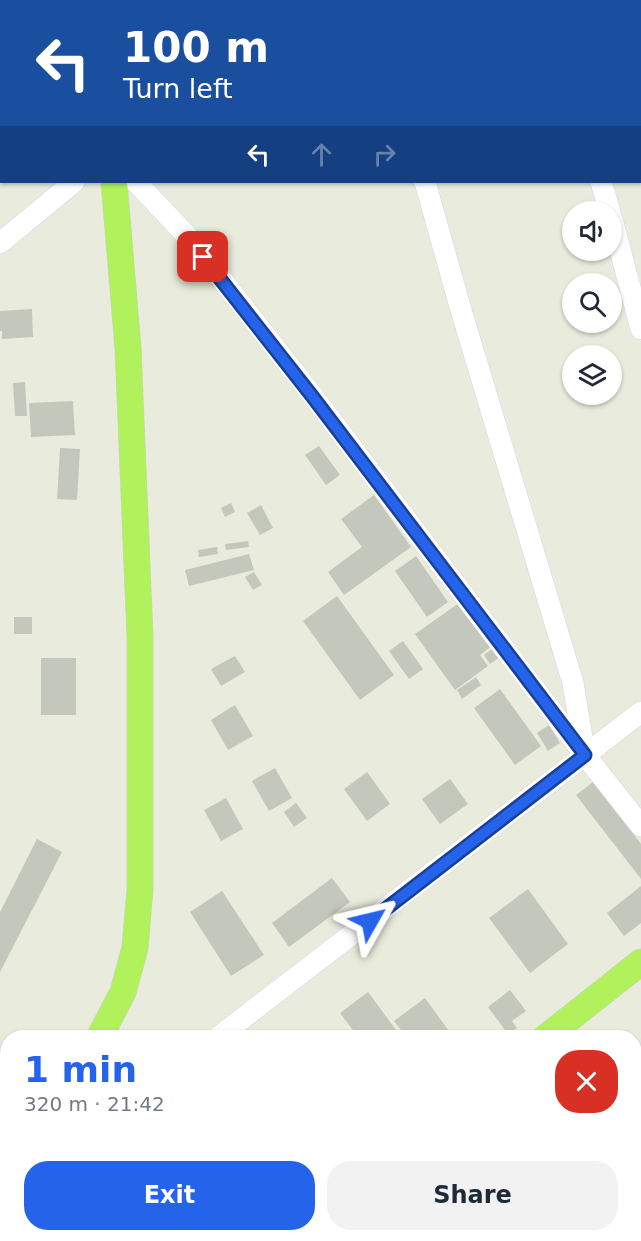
<!DOCTYPE html>
<html lang="en">
<head>
<meta charset="utf-8">
<style>
  body { margin:0; font-family:"DejaVu Sans",sans-serif; background:#f2f2f3; color:#1f2937; height:100vh; display:flex; flex-direction:column; font-size:22px; white-space:nowrap }
  * { box-sizing:border-box; margin:0 }
  p { font-size:20px; color:#747a83 }
  .icon { flex:none; width:33px; height:33px; fill:none; stroke:currentColor; stroke-width:2; stroke-linecap:round; stroke-linejoin:round }
  .map { position:relative; flex:1; overflow:hidden }
  .panel { position:absolute; left:0px; top:1030px; width:642px; height:212px; display:flex; flex-direction:column; background:#fff; border-radius:24px 24px 0 0; box-shadow:0 2px 4px #0004 }
  .panel>* { flex:none }
  .hud { position:absolute; left:0px; top:0px; width:642px; height:183px; box-shadow:0 2px 4px #0004; background:#1a4fa0; color:#fff; overflow:hidden }
  .tools { position:absolute; left:562px; top:201px; display:grid; gap:12px }
  .tools a { display:grid; place-items:center; width:60px; height:60px; border-radius:50%; background:#fff; box-shadow:0 2px 4px #0004; font-size:30px }
  .pin { position:absolute; display:grid; place-items:center; width:51px; height:51px; color:#fff; margin:-26px; border-radius:12px; box-shadow:0 3px 9px #0006 }
  .me { position:absolute; width:66px; margin:-33px; rotate:53deg; stroke-linejoin:round; filter:drop-shadow(0 0 4px #0008) }
  .turn { display:flex; align-items:center; gap:21px; height:126px; padding:0 24px; font-size:27px }
  .turn .icon { width:78px; height:78px; stroke-width:2.5 }
  .turn b { display:block; font-size:42px; line-height:51px }
  .lanes { display:flex; align-items:center; height:57px; padding:0 24px; background:#0003; justify-content:center; gap:30px; direction:ltr }
  .lanes .off { opacity:.35 }
  .round { display:grid; place-items:center; flex:none; width:63px; height:63px; border-radius:24px; background:#f2f2f3 }
  .head { display:flex; align-items:center; justify-content:space-between; height:102px; padding:0 24px }
  h1 { font-size:36px; font-weight:800; line-height:45px; color:#2563eb }
  .cta { display:flex; gap:12px; margin-top:auto; padding:12px 24px }
  .cta a { flex:1; height:69px; border-radius:24px; background:#2563eb; color:#fff; font-size:24px; font-weight:800; line-height:69px; text-align:center }
  .cta a+a { background:#f2f2f3; color:#1f2937 }
  .map>svg:first-child { display:block }
  .building { fill:#c4c8bc }
  .lines { fill:none; stroke-linecap:round; stroke-linejoin:round }
  .minor-casing { stroke:#dad2e3; stroke-width:22 }
  .major-casing { stroke:#d0d0d0; stroke-width:27 }
  .minor { stroke:#fff; stroke-width:21 }
  .major { stroke:#b0f15c; stroke-width:26 }
  .route-casing { stroke:#184099; stroke-width:15 }
  .route { stroke:#2563eb; stroke-width:10 }
</style>
</head>
<body>
<div class="map">
<svg width="641" height="1241" viewBox="0 0 641 1241">
  <rect width="100%" height="100%" fill="#e9ecdc"/>
  <!-- building -->
  <g class="building">
    <polygon points="32,309 33,337 2,339 2,331 0,331 0,311"/>
    <polygon points="25,382 27,416 15,416 13,383"/>
    <polygon points="73,401 75,435 31,437 29,403"/>
    <polygon points="319,446 340,475 326,485 305,455"/>
    <polygon points="60,448 80,449 77,500 57,499"/>
    <polygon points="374,495 411,547 344,595 328,572 362,547 341,519"/>
    <polygon points="231,503 235,512 225,517 221,508"/>
    <polygon points="261,505 273,528 260,535 247,513"/>
    <polygon points="248,541 249,547 226,550 225,544"/>
    <polygon points="217,547 218,554 199,557 198,550"/>
    <polygon points="249,554 254,570 189,586 185,570"/>
    <polygon points="416,556 448,602 427,617 395,571"/>
    <polygon points="254,572 262,585 253,590 245,577"/>
    <polygon points="337,596 394,675 360,700 303,621"/>
    <polygon points="462,601 493,645 480,655 488,666 455,690 415,634"/>
    <rect x="14" y="617" width="18" height="17"/>
    <polygon points="403,641 423,669 409,679 389,651"/>
    <polygon points="496,646 503,655 490,664 484,655"/>
    <polygon points="235,656 245,672 221,686 211,669"/>
    <rect x="41" y="658" width="35" height="57"/>
    <polygon points="476,677 481,685 462,699 457,690"/>
    <polygon points="500,689 541,746 515,765 474,708"/>
    <polygon points="235,705 253,736 228,750 211,720"/>
    <polygon points="549,725 560,743 548,751 537,733"/>
    <polygon points="275,768 292,798 269,811 252,781"/>
    <polygon points="367,772 390,804 367,821 344,789"/>
    <polygon points="450,779 468,804 440,824 422,799"/>
    <polygon points="593,782 641,844 641,879 576,795"/>
    <polygon points="226,798 243,829 221,841 204,810"/>
    <polygon points="296,803 307,818 294,827 284,812"/>
    <polygon points="37,839 62,852 0,972 0,912"/>
    <polygon points="332,878 350,902 289,947 272,923"/>
    <polygon points="641,886 641,923 624,936 607,913"/>
    <polygon points="528,889 568,944 530,973 489,918"/>
    <polygon points="222,891 264,955 231,976 190,912"/>
    <polygon points="510,990 526,1011 512,1021 517,1028 508,1034 488,1007"/>
    <polygon points="368,992 402,1038 359,1038 340,1013"/>
    <polygon points="425,998 454,1038 407,1038 394,1021"/>
    <polygon points="634,1111 641,1118 641,1146 634,1139"/>
    <polygon points="443,1234 480,1234 484,1239 481,1241 433,1241"/>
  </g>
  <g class="lines">
    <!-- minor casing -->
    <g class="minor-casing">
      <g id="minor">
        <polyline points="374,0 375,2"/>
        <polyline points="550,0 551,2"/>
        <polyline points="312,2 314,0"/>
        <polyline points="0,127 2,127"/>
        <polyline points="136,182 190,239 313,396 585,755 641,826"/>
        <polyline points="425,182 461,310 573,683 584,750"/>
        <polyline points="601,182 610,212"/>
        <polyline points="612,219 641,329"/>
        <polyline points="0,243 74,182"/>
        <polyline points="217,1038 641,712"/>
        <polyline points="634,1199 641,1194"/>
        <polyline points="580,1241 589,1234"/>
      </g>
    </g>
    <!-- major casing -->
    <g class="major-casing">
      <g id="major">
        <polyline points="114,2 114,0"/>
        <polyline points="99,1038 123,992 135,948 140,889 140,637 128,348 114,182"/>
        <polyline points="545,1038 641,962"/>
        <polyline points="0,1106 8,1101"/>
        <polyline points="184,1234 187,1241"/>
        <polyline points="275,1241 284,1234"/>
      </g>
    </g>
    <!-- minor -->
    <use href="#minor" class="minor"/>
    <!-- major -->
    <use href="#major" class="major"/>
  </g>
  <g class="lines">
    <!-- route casing -->
    <g class="route-casing">
      <polyline id="route" points="203,257 312,396 585,755 370,921"/>
    </g>
    <!-- route -->
    <use href="#route" class="route"/>
  </g>
</svg>
<div class="tools">
<a><svg class="icon" aria-label="sound" viewBox="0 0 24 24"><path d="M4 9h4l5-4v14l-5-4H4zM17 9q2 3 0 6"/></svg></a>
<a><svg class="icon" aria-label="search" viewBox="0 0 24 24"><circle cx="10" cy="10" r="6"/><path d="M15 15l6 6"/></svg></a>
<a><svg class="icon" aria-label="layers" viewBox="0 0 24 24"><path d="M12 4l9 5-9 5-9-5zM3 14l9 5 9-5"/></svg></a>
</div>
<div class="pin" style="left:203px;top:257px;background:#d93025"><svg class="icon" aria-label="arrive" viewBox="0 0 24 24"><path d="M6 21V4h12l-3 4 3 4H6"/></svg></div>
<svg class="me" style="left:370px;top:921px" viewBox="-20 -20 40 40"><path d="M0-17L14 15 0 8-14 15z" fill="#2563eb" stroke="#fff" stroke-width="4"/></svg>
<div class="hud">
<div class="turn"><svg class="icon" aria-label="left" viewBox="0 0 24 24"><path d="M17 20v-9H6M10 6l-5 5 5 5"/></svg><div><b>100 m</b>Turn left</div></div>
<div class="lanes"><svg class="icon" aria-label="left" viewBox="0 0 24 24"><path d="M17 20v-9H6M10 6l-5 5 5 5"/></svg><svg class="icon off" aria-label="ahead" viewBox="0 0 24 24"><path d="M12 20V5M6 11l6-6 6 6"/></svg><svg class="icon off" aria-label="right" viewBox="0 0 24 24"><path d="M7 20v-9h11M14 6l5 5-5 5"/></svg></div>
</div>
<section class="panel">
<div class="head"><div><h1>1 min</h1><p>320 m · 21:42</p></div><a class="round" style="background:#d93025;color:#fff"><svg class="icon" aria-label="close" viewBox="0 0 24 24"><path d="M6 6l12 12M18 6L6 18"/></svg></a></div>
<div class="cta"><a>Exit</a><a>Share</a></div>
</section>
</div>
</body>
</html>
